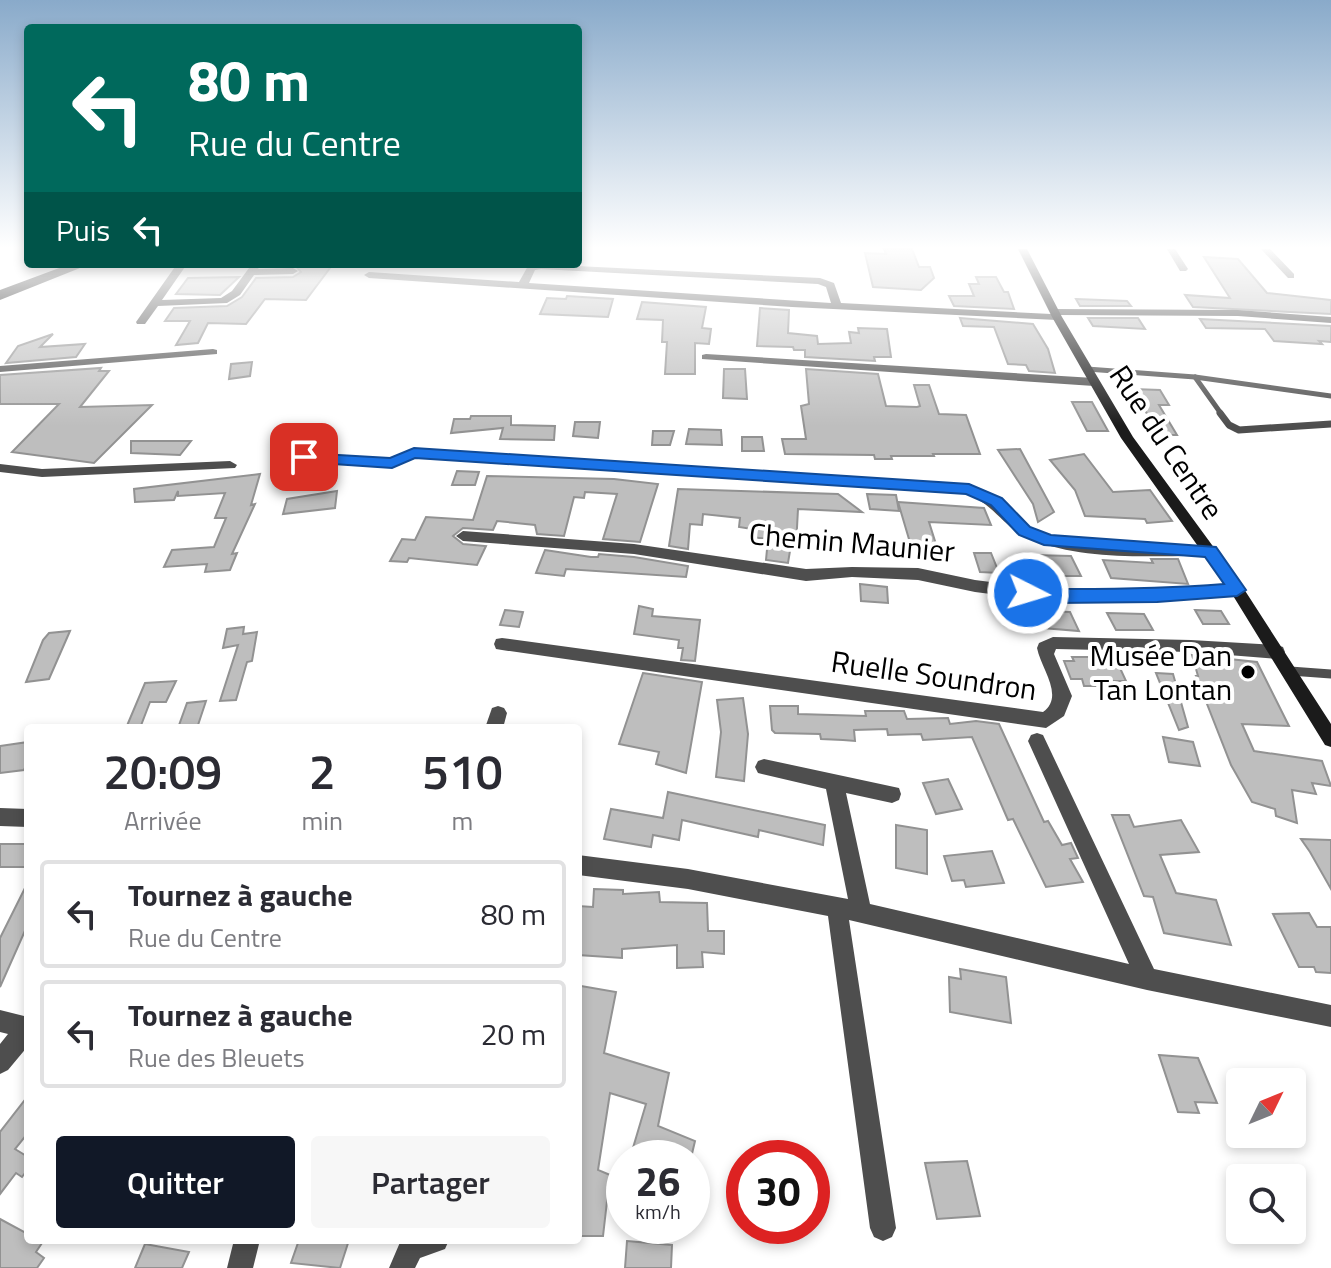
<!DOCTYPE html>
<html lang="fr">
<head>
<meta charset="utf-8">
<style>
  body { margin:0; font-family:"Titillium Web",sans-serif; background:#f7f7f7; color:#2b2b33; height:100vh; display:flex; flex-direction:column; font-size:30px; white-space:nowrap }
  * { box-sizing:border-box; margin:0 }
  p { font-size:26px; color:#7c7c81 }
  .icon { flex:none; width:44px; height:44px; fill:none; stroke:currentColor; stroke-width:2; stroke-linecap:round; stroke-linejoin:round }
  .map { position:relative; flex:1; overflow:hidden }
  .drawer { position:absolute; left:24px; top:724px; width:558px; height:520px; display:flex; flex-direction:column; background:#fff; border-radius:8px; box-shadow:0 4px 12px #0003 }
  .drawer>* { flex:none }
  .banner { position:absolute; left:24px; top:24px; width:558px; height:244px; border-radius:8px; box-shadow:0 4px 12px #0003; background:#00695c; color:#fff; overflow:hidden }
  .needle { width:52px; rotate:47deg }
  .buttons { position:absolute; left:1226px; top:1068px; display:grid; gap:16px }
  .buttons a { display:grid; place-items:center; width:80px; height:80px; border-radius:8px; background:#fff; box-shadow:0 4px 12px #0003; font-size:40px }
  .speed { position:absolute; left:606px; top:1140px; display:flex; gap:16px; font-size:40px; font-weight:700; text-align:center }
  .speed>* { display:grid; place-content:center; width:104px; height:104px; border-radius:50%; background:#fff; box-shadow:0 4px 12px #0003; line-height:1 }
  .speed small { font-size:20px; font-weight:400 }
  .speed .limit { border:12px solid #d22; background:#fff; color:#111 }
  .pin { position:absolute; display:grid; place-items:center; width:68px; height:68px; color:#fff; margin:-34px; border-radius:16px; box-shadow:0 4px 12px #0006 }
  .me { position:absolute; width:88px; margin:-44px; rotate:95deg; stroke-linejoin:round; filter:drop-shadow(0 0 6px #0008) }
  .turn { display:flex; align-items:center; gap:28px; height:168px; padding:0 32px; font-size:36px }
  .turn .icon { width:104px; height:104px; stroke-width:2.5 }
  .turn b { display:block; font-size:56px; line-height:68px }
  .then { display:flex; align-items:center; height:76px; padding:0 32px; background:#0003; gap:16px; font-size:30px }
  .eta { display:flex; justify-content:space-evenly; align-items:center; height:136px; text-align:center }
  .eta b { font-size:48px; font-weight:600; line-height:56px }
  .primary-button { display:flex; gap:16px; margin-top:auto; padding:16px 32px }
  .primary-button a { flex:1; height:92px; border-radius:8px; background:#111827; color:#fff; font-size:32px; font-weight:600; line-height:92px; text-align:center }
  .primary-button a+a { background:#f7f7f7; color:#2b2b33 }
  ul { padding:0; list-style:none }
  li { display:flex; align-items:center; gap:24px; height:108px; margin:0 16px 12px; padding:0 16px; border:4px solid #e1e1e2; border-radius:8px }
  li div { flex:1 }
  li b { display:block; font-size:30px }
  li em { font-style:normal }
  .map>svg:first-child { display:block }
  .building { fill:#bebebe; stroke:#929292; stroke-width:2 }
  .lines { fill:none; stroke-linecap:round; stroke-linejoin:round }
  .lane-far2 { stroke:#4e4e4e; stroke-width:5 }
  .lane-far1 { stroke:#4e4e4e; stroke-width:7 }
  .lane { stroke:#4e4e4e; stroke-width:9 }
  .street { fill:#4e4e4e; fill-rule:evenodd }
  .secondary { fill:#1b1b1b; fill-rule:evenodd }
  .highway { fill:#000; fill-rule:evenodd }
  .route { fill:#1a73e8; stroke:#114b97; stroke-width:2 }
  .poi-dot { fill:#000; stroke:#fff; stroke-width:3 }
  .labels { text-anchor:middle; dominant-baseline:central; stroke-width:8; stroke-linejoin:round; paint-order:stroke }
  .street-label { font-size:30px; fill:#000; stroke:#fff }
  .poi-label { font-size:30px; fill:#000; stroke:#fff; text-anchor:end }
</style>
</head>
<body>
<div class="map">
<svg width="1331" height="1268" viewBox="0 0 1331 1268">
  <rect width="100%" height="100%" fill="#fff"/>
  <!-- building -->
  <g class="building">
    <polygon points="884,249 912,249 919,267 930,267 934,278 921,290 873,287 865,253 886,254"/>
    <polygon points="1204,257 1238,259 1267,293 1331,300 1331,314 1193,307 1185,295 1230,298"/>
    <polygon points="271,264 333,264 306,300 265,299 246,324 208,323 198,343 176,345 190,321 165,321 174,308 227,306 242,297 256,278 293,277 301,272 295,265"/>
    <polygon points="239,277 220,295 176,294 188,278"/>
    <polygon points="976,277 996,277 1004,292 1008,292 1014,309 954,306 949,296 974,296 969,284 979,284"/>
    <polygon points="567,296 613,299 608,317 540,314 547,298 566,299"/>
    <polygon points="1076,299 1127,301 1131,306 1080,306"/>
    <polygon points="642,302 706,307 702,328 711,329 709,344 695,343 695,374 665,374 667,342 662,342 663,320 637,319"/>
    <polygon points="760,308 789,310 788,333 817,336 818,344 851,343 849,332 859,333 858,328 887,329 891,357 874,357 875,361 805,357 805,350 794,350 793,347 757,346"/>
    <polygon points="960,318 1033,324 1048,349 1055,373 1029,371 1026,365 1008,364 994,327 963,326"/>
    <polygon points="1088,318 1138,318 1145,329 1093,326"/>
    <polygon points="1200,319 1331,326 1331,342 1319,341 1322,344 1274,341 1265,329 1206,328"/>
    <polygon points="53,334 40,347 85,344 76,357 6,363 18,346"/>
    <polygon points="252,362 250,376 229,379 231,364"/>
    <polygon points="101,368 99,371 109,371 80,407 152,405 94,463 12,452 59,404 0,404 0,375"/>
    <polygon points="724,369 745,369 747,399 723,398"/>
    <polygon points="806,369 878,374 886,406 917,407 920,406 914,385 929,385 939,414 966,415 980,454 933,454 934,456 891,456 892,459 875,459 874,455 785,454 782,439 806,439 801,406 809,404"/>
    <polygon points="1133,389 1160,390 1169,405 1159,405 1177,435 1159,435"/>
    <polygon points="1072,402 1092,402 1108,431 1087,431"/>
    <polygon points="471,416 511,416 511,425 555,426 554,440 500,439 503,428 451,433 454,419 470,419"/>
    <polygon points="575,422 600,422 598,438 573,436"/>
    <polygon points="689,429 721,430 722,445 686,444"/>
    <polygon points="653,431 674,431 670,445 652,445"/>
    <polygon points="742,437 762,437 764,451 742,451"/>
    <polygon points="131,441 191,441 180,455 131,453"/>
    <polygon points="1020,449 1054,512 1038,522 1033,504 998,450"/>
    <polygon points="1084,454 1113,492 1150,490 1172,521 1147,523 1145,519 1085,516 1075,490 1050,460"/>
    <polygon points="457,471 479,472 475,485 452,485"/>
    <polygon points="260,474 251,505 255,504 232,554 237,553 230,570 205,572 207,564 164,567 172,550 214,547 226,518 215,518 225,493 178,496 178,491 174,500 135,502 134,489"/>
    <polygon points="487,476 614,479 658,484 640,542 603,539 617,494 585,492 584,498 574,497 564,536 537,534 535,525 497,521 493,530 463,528 453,536 463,544 486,546 477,565 409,558 407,562 390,561 402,539 415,540 426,517 473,520"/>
    <polygon points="678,489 838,494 862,512 798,509 796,546 791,545 788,563 766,560 768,539 751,537 752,529 739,527 740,518 703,514 702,525 690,524 688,549 669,546"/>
    <polygon points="337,491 335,508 283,514 287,499"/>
    <polygon points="867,494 896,495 899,511 870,509"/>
    <polygon points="898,502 984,508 991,525 929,522 940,557 914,556"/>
    <polygon points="545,550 591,557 598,557 599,554 634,557 688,566 686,577 566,569 564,576 536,573"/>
    <polygon points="974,553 991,553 999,573 980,572"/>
    <polygon points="1032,555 1071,556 1081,576 1053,576 1052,572 1038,571"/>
    <polygon points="1151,559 1178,559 1188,584 1111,578 1103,560 1153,563"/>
    <polygon points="860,584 887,587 888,603 861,601"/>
    <polygon points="1009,600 1041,604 1043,611 1070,612 1079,631 1019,626"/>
    <polygon points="639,606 653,609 652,616 700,620 695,661 681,660 683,648 678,648 679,640 634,634"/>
    <polygon points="505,610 523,612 519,627 500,625"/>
    <polygon points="1195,610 1221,611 1229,624 1203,624"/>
    <polygon points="1107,613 1144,614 1153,630 1116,630"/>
    <polygon points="244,627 243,634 257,632 252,661 247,662 236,700 220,701 238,645 223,648 227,629"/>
    <polygon points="70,631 49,679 26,682 43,640 49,633"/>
    <polygon points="1192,655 1257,662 1289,726 1242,724 1254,751 1322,761 1331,786 1312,783 1316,794 1292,790 1297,823 1276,816 1275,809 1252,802 1231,765 1196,676 1198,676"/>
    <polygon points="1072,657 1090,657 1095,667 1120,668 1126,681 1101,681 1104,686 1084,686 1082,679 1071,679 1064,661 1074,661"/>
    <polygon points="643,673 702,682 686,773 656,764 659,752 619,744"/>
    <polygon points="1156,673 1173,674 1188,727 1179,730"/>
    <polygon points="176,681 166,702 150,702 140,728 126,728 145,683"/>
    <polygon points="743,698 748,734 744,781 716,777 721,732 717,700"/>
    <polygon points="206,701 197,728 178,728 187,703"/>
    <polygon points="770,706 798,706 798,714 866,716 865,711 904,711 907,719 948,718 950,724 976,721 999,724 1044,822 1048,821 1062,845 1071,843 1078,858 1070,859 1083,882 1046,887 1013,819 1008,820 972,737 923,740 921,734 888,735 887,729 854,730 855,741 843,740 821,739 820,734 775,733 772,730"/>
    <polygon points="1163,737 1193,742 1200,766 1169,762"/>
    <polygon points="28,742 28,761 24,770 0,773 0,746"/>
    <polygon points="948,779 962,809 936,814 923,783"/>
    <polygon points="668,792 825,825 823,845 759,830 758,837 682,820 679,840 653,835 651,847 604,839 611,809 663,818"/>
    <polygon points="1112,815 1129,815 1134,827 1181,820 1199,852 1160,855 1176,893 1216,900 1231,945 1164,933 1153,897 1144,896"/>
    <polygon points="896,825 927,830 927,874 896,868"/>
    <polygon points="1301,839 1331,840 1331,889 1310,852"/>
    <rect x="0" y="844" width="28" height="23"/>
    <polygon points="992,851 1004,883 966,887 964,880 952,881 944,856"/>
    <polygon points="28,882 28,924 0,987 0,938"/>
    <polygon points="594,889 623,890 623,894 659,892 660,902 707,903 708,931 724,931 724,954 702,952 703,967 677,968 677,945 622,949 622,958 578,955 578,906 593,907"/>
    <polygon points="1309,913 1317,927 1331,927 1331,973 1316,972 1314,967 1299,967 1273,914"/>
    <polygon points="960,969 1006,977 1011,1023 950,1012 949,977 961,979"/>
    <polygon points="581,986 616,992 604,1053 669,1073 658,1126 695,1141 691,1158 630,1158 646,1104 610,1093 598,1170 610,1175 603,1236 578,1236 578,997"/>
    <polygon points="1159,1055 1198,1058 1217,1103 1195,1102 1199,1113 1178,1112"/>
    <polygon points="28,1096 28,1133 15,1149 28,1157 28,1169 22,1177 16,1173 0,1194 0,1132"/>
    <polygon points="967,1161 980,1216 937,1219 925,1163"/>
    <polygon points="0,1219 28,1234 28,1240 44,1240 36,1252 44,1258 37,1268 0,1268"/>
    <polygon points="299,1240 349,1240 340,1268 291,1263"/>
    <polygon points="627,1241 672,1245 671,1268 625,1268"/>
    <polygon points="145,1244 189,1252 182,1268 135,1268"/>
  </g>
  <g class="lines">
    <!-- lane-far2 -->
    <g class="lane-far2">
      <polyline points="1087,369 1195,377 1331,396"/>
      <polyline points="1195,377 1222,415"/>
    </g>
    <!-- lane-far1 -->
    <polyline class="lane-far1" points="1220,413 1229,425 1239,430 1331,424"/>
    <!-- lane -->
    <polyline class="lane" points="1290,671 1331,674"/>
    <!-- street -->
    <g class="street">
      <polygon points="1167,249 1175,249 1188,269 1186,271 1180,271"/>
      <polygon points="1261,249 1270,249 1294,274 1294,278 1288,278"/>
      <polygon points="177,264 187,264 162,300 221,298 232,291 252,264 262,264 258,269 293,268 298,271 293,274 254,275 240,295 227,303 158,306 145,324 137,324 136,322"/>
      <path d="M536,264l284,14 14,5 7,20 210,11v-4l4,-1 183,1 93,7v6l-93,-7 -177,-1v4l-4,1 -265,-13 -423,-29 -5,-3 5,-3 150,10 9,-16zM541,269l277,15 8,3 5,16 -302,-20 6,-13z"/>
      <polygon points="213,349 217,350 217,354 0,372 0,366"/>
      <polygon points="706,354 1094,378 1100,382 1094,386 702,359 702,355"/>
      <path d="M414,449l545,35 32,9 38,34 24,9 43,6 114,4 7,5 -7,5c-58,-1 -125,6 -179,-17 -31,-12 -36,-38 -72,-47l-543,-35 -24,10 -88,-6 -6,-4 6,-4 86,6z"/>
      <polygon points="230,461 237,465 235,468 42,477 0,472 0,464 42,469"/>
      <polygon points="463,531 634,544 806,569 852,567 918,568 975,580 1054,590 1157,589 1237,584 1245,590 1237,596 1157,601 1054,602 975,592 918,580 852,577 806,581 634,554 463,541 456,536"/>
      <path d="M1053,637l138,3 86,5 6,2 2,5 -2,5 -6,2 -86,-7 -135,-3 -2,5 18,42 -8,20 -18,12 -544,-78 -6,-1 -2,-5 2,-5 6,-1 541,74c22,-16 -2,-43 -6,-64l2,-5z"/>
      <polygon points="498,706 504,708 507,713 503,728 485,728 492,708"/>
      <polygon points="1037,733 1043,735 1154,969 1331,1005 1331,1027 1147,990 849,920 896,1228 892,1237 883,1241 874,1237 870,1228 828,916 688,889 578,875 578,855 688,869 848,899 826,789 758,773 755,767 758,761 764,759 899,788 901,794 899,800 892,803 846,793 870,904 1129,964 1028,741 1031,735"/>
      <polygon points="0,808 28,809 28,827 0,826"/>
      <polygon points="0,1010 28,1017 28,1046 8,1070 0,1074 0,1044 8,1034 0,1032"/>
      <polygon points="234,1240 260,1240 253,1268 227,1268"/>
      <polygon points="401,1240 449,1240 445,1249 420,1258 415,1268 389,1268"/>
    </g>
    <!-- secondary -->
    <polygon class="secondary" points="1018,249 1027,249 1062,317 1133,437 1242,586 1331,724 1331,747 1325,745 1232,594 1121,438 1052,317"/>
    <!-- highway -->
    <polygon class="highway" points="70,264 90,264 0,300 0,290"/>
  </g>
  <!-- sky -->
  <linearGradient id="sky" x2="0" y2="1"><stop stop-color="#89aaca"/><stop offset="0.58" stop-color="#fff"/><stop offset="1" stop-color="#fff" stop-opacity="0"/></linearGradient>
  <rect width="1331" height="426" fill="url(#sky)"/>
  <!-- route -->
  <path class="route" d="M414,448l555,36 33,14 28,29 21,8 165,12 30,43 -9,6 -80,6 -103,1 -32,-6 -3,-4 3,-5c14,-5 34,2 50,1 51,0 101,-1 152,-5l-19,-27 -161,-12 -25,-10 -28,-30 -25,-11 -551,-36 -23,10 -88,-6 -8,-5 8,-4 86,5z"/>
  <!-- markers -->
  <circle class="poi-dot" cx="1248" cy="672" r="8"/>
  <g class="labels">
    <!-- street labels -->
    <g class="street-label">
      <text transform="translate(1167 442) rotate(56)">Rue du Centre</text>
      <text transform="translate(852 542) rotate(5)">Chemin Maunier</text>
      <text transform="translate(934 675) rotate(8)">Ruelle Soundron</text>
    </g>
    <!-- poi labels -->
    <g class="poi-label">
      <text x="1232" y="655">Musée Dan<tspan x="1232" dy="34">Tan Lontan</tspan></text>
    </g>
  </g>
</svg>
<div class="buttons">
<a><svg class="needle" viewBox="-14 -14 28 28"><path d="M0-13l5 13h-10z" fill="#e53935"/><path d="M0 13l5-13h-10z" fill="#7c7c81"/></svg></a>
<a><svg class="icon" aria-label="search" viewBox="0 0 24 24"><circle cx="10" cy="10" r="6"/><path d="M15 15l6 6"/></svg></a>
</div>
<div class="speed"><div>26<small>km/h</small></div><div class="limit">30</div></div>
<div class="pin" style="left:304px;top:457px;background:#d93025"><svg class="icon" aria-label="arrive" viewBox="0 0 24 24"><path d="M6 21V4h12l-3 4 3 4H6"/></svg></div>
<svg class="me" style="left:1028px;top:593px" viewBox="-20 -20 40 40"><circle r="17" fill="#1a73e8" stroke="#fff" stroke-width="3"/><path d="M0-11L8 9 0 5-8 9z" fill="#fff"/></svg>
<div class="banner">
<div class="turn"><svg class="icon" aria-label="left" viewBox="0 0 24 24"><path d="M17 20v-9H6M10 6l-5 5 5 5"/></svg><div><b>80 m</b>Rue du Centre</div></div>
<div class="then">Puis<svg class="icon" aria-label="left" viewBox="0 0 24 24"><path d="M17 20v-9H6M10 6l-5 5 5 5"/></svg></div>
</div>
<section class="drawer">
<div class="eta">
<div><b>20:09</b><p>Arrivée</p></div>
<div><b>2</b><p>min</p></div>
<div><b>510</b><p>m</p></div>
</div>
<ul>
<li><svg class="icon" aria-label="left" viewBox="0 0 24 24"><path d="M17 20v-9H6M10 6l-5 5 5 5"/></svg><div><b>Tournez à gauche</b><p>Rue du Centre</p></div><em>80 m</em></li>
<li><svg class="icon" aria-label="left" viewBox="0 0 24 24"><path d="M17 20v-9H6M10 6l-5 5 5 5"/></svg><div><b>Tournez à gauche</b><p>Rue des Bleuets</p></div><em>20 m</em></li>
</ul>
<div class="primary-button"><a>Quitter</a><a>Partager</a></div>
</section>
</div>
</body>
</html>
